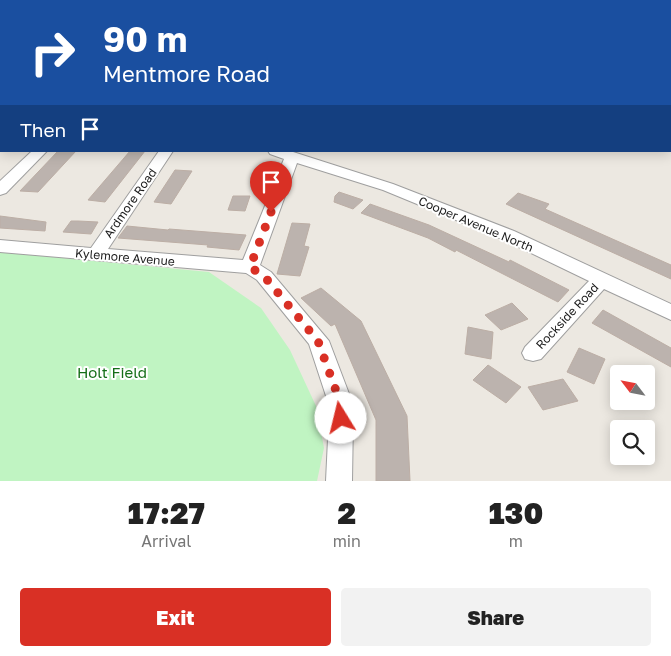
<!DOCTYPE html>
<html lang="en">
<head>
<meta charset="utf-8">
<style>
  body { margin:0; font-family:"Golos Text",sans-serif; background:#f2f2f2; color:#222; height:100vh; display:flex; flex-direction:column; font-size:19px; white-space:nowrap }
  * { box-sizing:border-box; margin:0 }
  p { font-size:16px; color:#767676 }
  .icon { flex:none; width:28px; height:28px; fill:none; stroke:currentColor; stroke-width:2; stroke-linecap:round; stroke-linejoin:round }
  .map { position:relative; height:481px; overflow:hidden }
  .panel { display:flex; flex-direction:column; background:#fff; flex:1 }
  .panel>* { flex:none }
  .top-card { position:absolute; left:0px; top:0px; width:671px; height:152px; box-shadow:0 2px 12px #0003; background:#1a4fa0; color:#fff; overflow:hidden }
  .needle { width:32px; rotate:302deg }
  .controls { position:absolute; left:610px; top:365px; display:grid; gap:10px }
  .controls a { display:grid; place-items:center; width:45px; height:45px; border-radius:5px; background:#fff; box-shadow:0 2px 12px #0003; font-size:25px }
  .pin { position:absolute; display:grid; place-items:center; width:42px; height:42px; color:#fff; margin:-51px -21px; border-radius:50% 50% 50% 0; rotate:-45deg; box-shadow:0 0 5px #0007 }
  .pin .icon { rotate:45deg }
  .me { position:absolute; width:55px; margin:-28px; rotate:351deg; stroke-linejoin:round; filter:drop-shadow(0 0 4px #0008) }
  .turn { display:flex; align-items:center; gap:18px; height:105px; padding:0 20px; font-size:22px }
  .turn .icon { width:65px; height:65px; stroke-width:2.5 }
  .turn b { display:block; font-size:35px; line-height:42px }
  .then { display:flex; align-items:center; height:48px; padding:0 20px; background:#0003; gap:10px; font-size:19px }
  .eta { display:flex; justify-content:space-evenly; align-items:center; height:85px; text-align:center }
  .eta b { font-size:30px; font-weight:800; line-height:35px }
  .action { display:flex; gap:10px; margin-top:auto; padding:10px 20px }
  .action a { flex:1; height:58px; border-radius:5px; background:#d93025; color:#fff; font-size:20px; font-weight:800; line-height:58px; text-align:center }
  .action a+a { background:#f2f2f2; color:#222 }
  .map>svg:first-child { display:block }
  .park { fill:#c0f4c2 }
  .building { fill:#bcb3ae; stroke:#bcaea5 }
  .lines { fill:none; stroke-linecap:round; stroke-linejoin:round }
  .minor-casing { stroke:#9f9f9f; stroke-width:2 }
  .tertiary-casing { stroke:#9f9f9f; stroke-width:3 }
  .minor { fill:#fff; fill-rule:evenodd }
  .tertiary { fill:#fff; fill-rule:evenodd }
  .route { stroke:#d93025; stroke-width:9; stroke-dasharray:0 16.2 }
  .labels { text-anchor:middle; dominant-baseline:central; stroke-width:4; stroke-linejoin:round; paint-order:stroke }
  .street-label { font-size:12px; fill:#1b1b1b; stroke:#fff }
  .near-park-label { font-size:15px; fill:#146e17; stroke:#fff }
</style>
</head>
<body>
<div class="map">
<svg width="671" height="481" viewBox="0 0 671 481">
  <rect width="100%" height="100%" fill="#ece8e1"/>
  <!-- park -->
  <g class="park">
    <polygon points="356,0 671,0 671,29 670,1"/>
    <polygon points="0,252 209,272 261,308 290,350 316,406 324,448 317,481 0,481"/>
  </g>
  <!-- building -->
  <g class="building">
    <polygon points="58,151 76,151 38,192 20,191"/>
    <polygon points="130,151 145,151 105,202 88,200"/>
    <polygon points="175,170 192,171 171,204 154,202"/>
    <polygon points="339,192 363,200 353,209 334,202 335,196"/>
    <polygon points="518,193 549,204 545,209 671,265 671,279 506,204"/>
    <polygon points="233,196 250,196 245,211 228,210"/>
    <polygon points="370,204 429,225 509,262 510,260 569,290 558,302 456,250 455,252 428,238 361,213"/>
    <polygon points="0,216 46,222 45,231 0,228"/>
    <polygon points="71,221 78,221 98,222 91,234 63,232"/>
    <polygon points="292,223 310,224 304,246 309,247 300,276 277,274"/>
    <polygon points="127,226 168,230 169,229 246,235 239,250 207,247 208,245 118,238"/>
    <polygon points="321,288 361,321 407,416 410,481 376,481 376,420 335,324 331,326 301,298"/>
    <polygon points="512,303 528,319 501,330 485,315"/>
    <polygon points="603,310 671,348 671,367 592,323"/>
    <polygon points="468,327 493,332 491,359 465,354"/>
    <polygon points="579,348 605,359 594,384 567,372"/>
    <polygon points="488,365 521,387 506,403 473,380"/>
    <polygon points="563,379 578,401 543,410 528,387"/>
  </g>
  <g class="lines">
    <!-- minor casing -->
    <g class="minor-casing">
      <g id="minor">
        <polygon points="32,151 47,151 6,193 0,195 0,181"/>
        <polygon points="159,151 173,151 108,249 243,260 284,159 270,154 268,151 290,151 393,184 514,231 671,304 671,320 604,289 541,359 533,361 525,359 522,353 525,347 589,281 502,239 383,190 297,163 260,265 271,272 329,341 351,399 353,418 352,481 326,481 329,418 327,399 309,344 257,280 246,273 0,252 0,240 91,248"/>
      </g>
    </g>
    <!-- tertiary casing -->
    <g class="tertiary-casing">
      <g id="tertiary">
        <rect x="0" y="71" width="1" height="9"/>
        <rect x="0" y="97" width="1" height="10"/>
        <rect x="670" y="139" width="1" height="10"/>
      </g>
    </g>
    <!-- minor -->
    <use href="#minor" class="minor"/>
    <!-- tertiary -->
    <use href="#tertiary" class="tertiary"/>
  </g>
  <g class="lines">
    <!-- route -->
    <polyline class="route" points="271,212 250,267 264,276 318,341 339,399 341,418"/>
  </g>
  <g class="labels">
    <!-- street labels -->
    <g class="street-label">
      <text transform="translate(130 203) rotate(-55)">Ardmore Road</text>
      <text transform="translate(476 224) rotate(23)">Cooper Avenue North</text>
      <text transform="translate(125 257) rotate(5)">Kylemore Avenue</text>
      <text transform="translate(567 316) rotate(-47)">Rockside Road</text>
    </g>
    <!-- near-park labels -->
    <g class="near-park-label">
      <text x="112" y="372">Holt Field</text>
    </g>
  </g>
</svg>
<div class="controls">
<a><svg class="needle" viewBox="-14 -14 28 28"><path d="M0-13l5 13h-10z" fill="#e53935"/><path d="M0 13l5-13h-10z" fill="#767676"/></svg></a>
<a><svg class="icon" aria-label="search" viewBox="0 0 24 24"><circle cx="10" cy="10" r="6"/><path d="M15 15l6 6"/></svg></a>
</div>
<div class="pin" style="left:271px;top:212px;background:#d93025"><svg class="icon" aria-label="arrive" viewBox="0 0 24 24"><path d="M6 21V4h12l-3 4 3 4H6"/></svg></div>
<svg class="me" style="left:341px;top:418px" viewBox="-20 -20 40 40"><circle r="19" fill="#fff"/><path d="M0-13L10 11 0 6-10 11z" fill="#d93025"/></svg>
<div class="top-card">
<div class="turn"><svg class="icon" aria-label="right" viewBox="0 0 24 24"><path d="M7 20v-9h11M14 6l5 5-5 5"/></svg><div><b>90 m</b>Mentmore Road</div></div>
<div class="then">Then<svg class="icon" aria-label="arrive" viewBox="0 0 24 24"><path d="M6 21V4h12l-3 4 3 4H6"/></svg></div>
</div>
</div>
<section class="panel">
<div class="eta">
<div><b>17:27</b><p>Arrival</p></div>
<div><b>2</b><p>min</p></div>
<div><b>130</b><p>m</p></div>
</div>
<div class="action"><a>Exit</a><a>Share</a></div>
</section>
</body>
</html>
